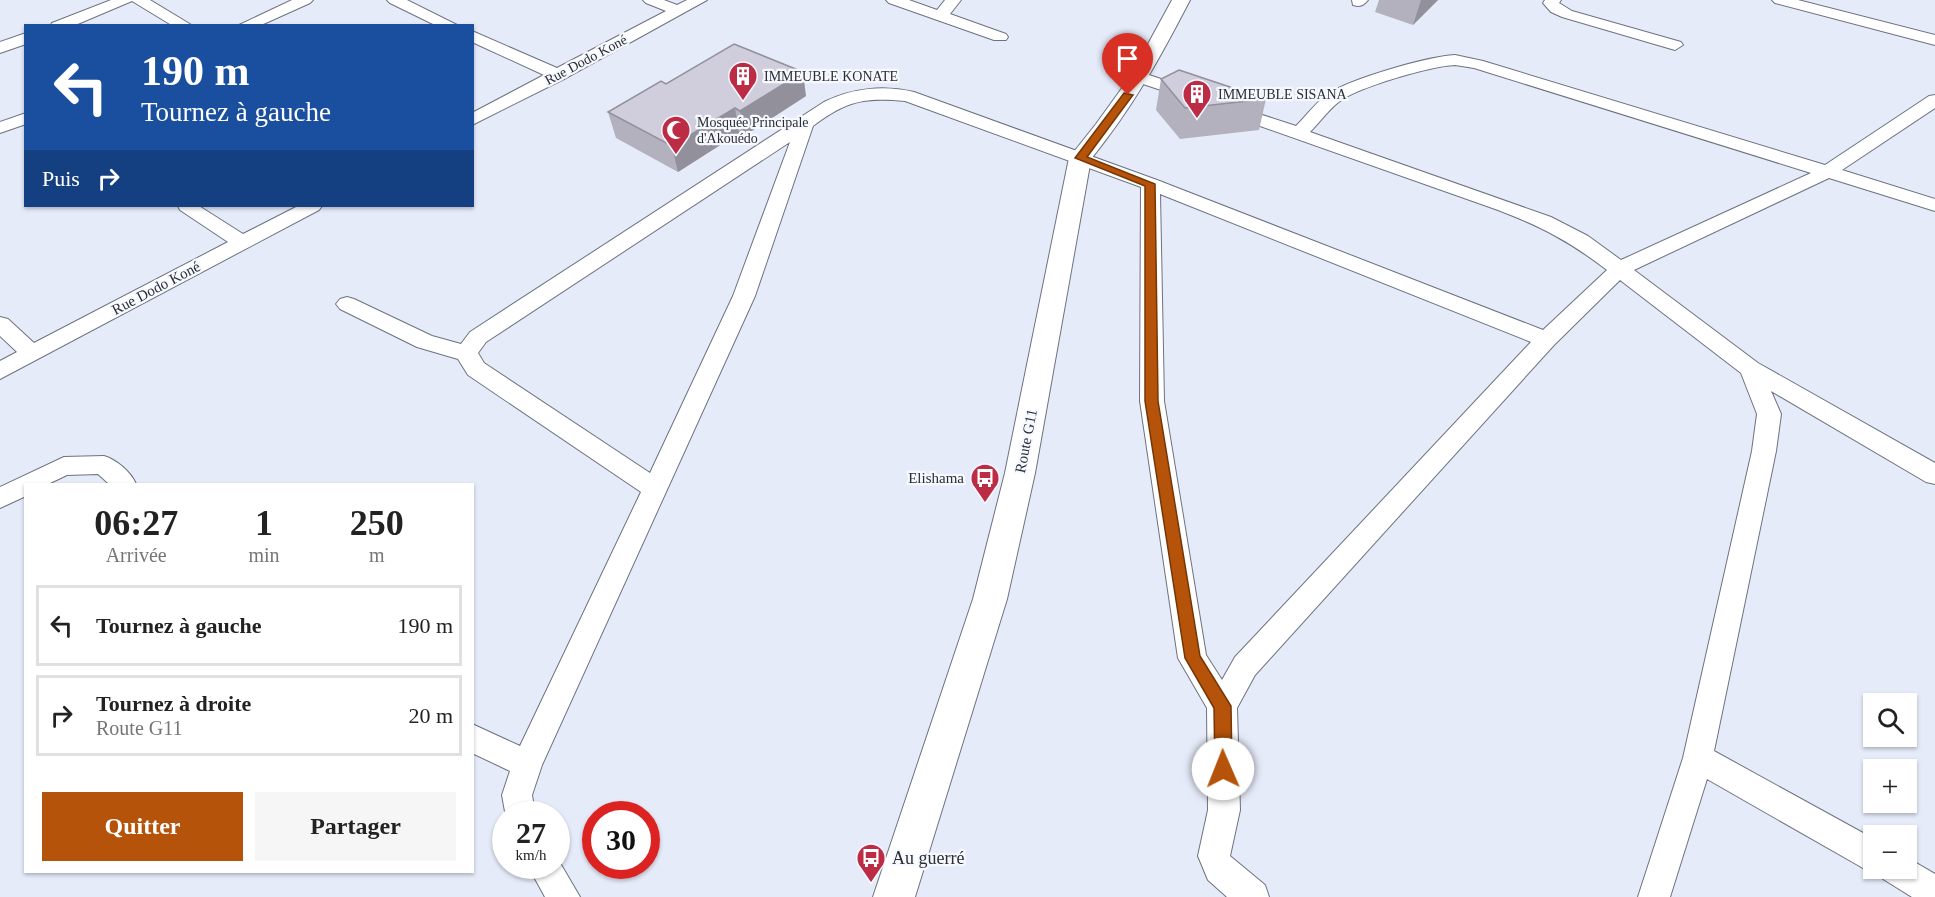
<!DOCTYPE html>
<html lang="fr">
<head>
<meta charset="utf-8">
<style>
  body { margin:0; font-family:Georgia,serif; background:#f6f6f6; color:#222; height:100vh; display:flex; flex-direction:column; font-size:22px; white-space:nowrap }
  * { box-sizing:border-box; margin:0 }
  p { font-size:20px; color:#767676 }
  .icon { flex:none; width:33px; height:33px; fill:none; stroke:currentColor; stroke-width:2; stroke-linecap:round; stroke-linejoin:round }
  .map { position:relative; flex:1; overflow:hidden }
  .sheet { position:absolute; left:24px; top:483px; width:450px; height:390px; display:flex; flex-direction:column; background:#fff; border-radius:0px; box-shadow:0 2px 4px #0004 }
  .sheet>* { flex:none }
  .guide { position:absolute; left:24px; top:24px; width:450px; height:183px; border-radius:0px; box-shadow:0 2px 4px #0004; background:#1a4fa0; color:#fff; overflow:hidden }
  .tools { position:absolute; left:1863px; top:693px; display:grid; gap:12px }
  .tools a { display:grid; place-items:center; width:54px; height:54px; border-radius:0px; background:#fff; box-shadow:0 2px 4px #0004; font-size:30px }
  .speed { position:absolute; left:492px; top:801px; display:flex; gap:12px; font-size:30px; font-weight:700; text-align:center }
  .speed>* { display:grid; place-content:center; width:78px; height:78px; border-radius:50%; background:#fff; box-shadow:0 2px 4px #0004; line-height:1 }
  .speed small { font-size:15px; font-weight:400 }
  .speed .limit { border:9px solid #d22; background:#fff; color:#111 }
  .pin { position:absolute; display:grid; place-items:center; width:51px; height:51px; color:#fff; margin:-62px -26px; border-radius:50% 50% 50% 0; rotate:-45deg; box-shadow:0 0 6px #0007 }
  .pin .icon { rotate:45deg }
  .me { position:absolute; width:66px; margin:-33px; rotate:359deg; stroke-linejoin:round; filter:drop-shadow(0 0 4px #0008) }
  .turn { display:flex; align-items:center; gap:21px; height:126px; padding:0 18px; font-size:27px }
  .turn .icon { width:78px; height:78px; stroke-width:2.5 }
  .turn b { display:block; font-size:42px; line-height:51px }
  .then { display:flex; align-items:center; height:57px; padding:0 18px; background:#0003; gap:12px; font-size:22px }
  .eta { display:flex; justify-content:space-evenly; align-items:center; height:102px; text-align:center }
  .eta b { font-size:36px; font-weight:700; line-height:42px }
  .action { display:flex; gap:12px; margin-top:auto; padding:12px 18px }
  .action a { flex:1; height:69px; border-radius:0px; background:#b45309; color:#fff; font-size:24px; font-weight:700; line-height:69px; text-align:center }
  .action a+a { background:#f6f6f6; color:#222 }
  ul { padding:0; list-style:none }
  li { display:flex; align-items:center; gap:18px; height:81px; margin:0 12px 9px; padding:0 6px; border:3px solid #e0e0e0; border-radius:0px }
  li div { flex:1 }
  li b { display:block; font-size:22px }
  li em { font-style:normal }
  .map>svg:first-child { display:block }
  .lines { fill:none; stroke-linecap:round; stroke-linejoin:round }
  .minor-casing { stroke:#6d727f; stroke-width:2 }
  .tertiary-casing { stroke:#6d727f; stroke-width:2 }
  .minor { fill:#fff; fill-rule:evenodd }
  .tertiary { fill:#fff; fill-rule:evenodd }
  .wall { fill:#b3b1be }
  .shaded-wall { fill:#92909b }
  .building { fill:#d0cedd; stroke:#92909b; stroke-width:1.5 }
  .route { fill:#b45309; stroke:#753606; stroke-width:1.5 }
  .labels { text-anchor:middle; dominant-baseline:central; stroke-width:4.5; stroke-linejoin:round; paint-order:stroke }
  .far-street-label { font-size:14px; fill:#2c2e34; stroke:#f6f9ff }
  .far-poi-label { font-size:14px; fill:#2c2e34; stroke:#f6f9ff; text-anchor:start }
  .street-label { font-size:15px; fill:#2c2e34; stroke:#f6f9ff }
  .poi-label { font-size:15px; fill:#2c2e34; stroke:#f6f9ff; text-anchor:end }
  .near-poi-label { font-size:18px; fill:#2c2e34; stroke:#f6f9ff; text-anchor:start }
</style>
</head>
<body>
<div class="map">
<svg width="1935" height="897" viewBox="0 0 1935 897">
  <rect width="100%" height="100%" fill="#e6ebfa"/>
  <g class="lines">
    <!-- minor casing -->
    <g class="minor-casing">
      <g id="minor">
        <polygon points="111,0 150,0 193,26 173,26 132,1 73,26 50,26 52,23"/>
        <polygon points="292,0 313,0 310,3 259,26 237,26"/>
        <polygon points="387,0 407,0 459,26 437,26 390,3"/>
        <polygon points="643,0 664,0 677,5 687,0 707,0 564,79 472,125 472,113 544,75 472,42 472,31 557,68 666,11 646,3"/>
        <polygon points="886,0 909,0 937,10 945,0 961,0 950,14 1006,34 1008,37 1006,40 994,40 889,3"/>
        <path d="M1352,0h16c-5,6 -8,7 -15,5z"/>
        <polygon points="1545,0 1561,0 1559,3 1572,11 1681,42 1683,45 1675,50 1562,17 1551,12 1543,3"/>
        <polygon points="1772,0 1798,0 1935,35 1935,45 1775,3"/>
        <polygon points="26,33 26,44 0,53 0,42"/>
        <path d="M1455,55l28,6 342,104 104,-69 6,-1v13l-93,62 93,29v12l-106,-33 -195,92 124,93 177,100v21l-9,-2 -155,-91 10,23 -5,37 -62,300 160,88v29h32v-11l29,17v23h-23l-29,-18 -4,-8 -5,2 -11,-5 -156,-89 -37,118h-32l45,-139 69,-307 5,-37 -16,-41 -121,-93 -66,65 -299,330 -18,33 3,102 -10,46 35,29 4,12h-42l-19,-17 -10,-24 10,-46 -1,-102 -29,-50 -38,-257 1,-214 -236,-86c-41,-4 -59,0 -92,25l-58,170 -213,469 -10,30 3,19h-29v3l-4,-22 8,-24 -38,-18v-29l48,22 121,-254 -173,-117 -10,-16 -41,-12 -77,-38 -4,-5 4,-5 7,-2 7,2 78,37 29,8 9,-12 354,-230c28,-14 60,-17 90,-10l243,88 386,150 64,-60c-38,-29 -65,-43 -109,-60l-272,-96 -3,-4 3,-4 6,-1 64,21c10,-10 21,-25 33,-33 25,-15 96,-36 126,-38zM1455,65l19,3 337,105 -190,87 -33,-24 -37,-19 -241,-85c10,-10 19,-23 30,-31 19,-14 91,-35 115,-36zM790,142l-57,154 -83,177 -166,-110 -6,-10 8,-11zM1160,194l371,148 -296,315 -13,23 -16,-25 -42,-254z"/>
        <polygon points="1140,72 1197,91 1200,95 1197,99 1191,100 1134,81 1132,77"/>
        <polygon points="26,113 26,124 0,133 0,122"/>
        <polygon points="178,206 199,206 243,234 298,206 322,206 319,210 0,379 0,361 17,352 0,336 0,317 8,319 34,343 228,242 180,210"/>
        <path d="M104,456c13,4 27,16 32,28h-27l-11,-10 -31,1 -19,9h-22v12l-26,12v-21l64,-30z"/>
        <polygon points="556,856 580,897 545,897 528,866 556,866"/>
      </g>
    </g>
    <!-- tertiary casing -->
    <g class="tertiary-casing">
      <path id="tertiary" d="M1172,0h18c-30,58 -57,107 -99,159l-56,314 -28,126 -92,298h-42l100,-298 32,-126 64,-315 27,-34 34,-47z"/>
    </g>
    <!-- minor -->
    <use href="#minor" class="minor"/>
    <!-- tertiary -->
    <use href="#tertiary" class="tertiary"/>
  </g>
  <!-- wall -->
  <g class="wall">
    <polygon points="1379,0 1438,0 1413,25 1375,12"/>
    <polygon points="1161,79 1266,99 1259,130 1180,139 1156,110"/>
    <polygon points="666,84 806,96 744,136 739,133 678,172 616,138 608,112"/>
  </g>
  <!-- shaded-wall -->
  <g class="shaded-wall">
    <polygon points="1421,0 1438,0 1413,25"/>
    <polygon points="803,72 806,96 744,136 740,111"/>
    <polygon points="735,108 739,133 678,172 672,146"/>
  </g>
  <!-- building -->
  <g class="building">
    <polygon points="734,44 803,72 740,111 735,108 672,146 608,112 661,81 666,84"/>
    <polygon points="1179,70 1266,99 1185,108 1161,79"/>
  </g>
  <!-- route -->
  <polygon class="route" points="1124,93 1133,95 1087,157 1155,184 1158,401 1200,656 1231,706 1232,769 1229,774 1223,777 1217,774 1215,769 1214,708 1185,658 1145,401 1145,186 1075,158"/>
  <!-- icons -->
  <defs>
    <g id="building-pin" transform="scale(1.5)"><path d="M0 17L-7.5 6A9.5 9.5 0 1 1 7.5 6Z" fill="#bd2c45" stroke="#f6f9ff"/><path d="M-4-6H4V6H1V3H-1V6H-4ZM-2.5-4.3h1.7v1.8h-1.7ZM.8-4.3h1.7v1.8H.8ZM-2.5-1h1.7V.8h-1.7ZM.8-1h1.7V.8H.8Z" fill="#fff"/></g>
    <g id="mosque-pin" transform="scale(1.5)"><path d="M0 17L-7.5 6A9.5 9.5 0 1 1 7.5 6Z" fill="#bd2c45" stroke="#f6f9ff"/><path d="M3.5-4.9A6 6 0 1 0 3.5 4.9A5 5 0 1 1 3.5-4.9Z" fill="#fff"/></g>
    <g id="bus-pin" transform="scale(1.5)"><path d="M0 17L-7.5 6A9.5 9.5 0 1 1 7.5 6Z" fill="#bd2c45" stroke="#f6f9ff"/><path d="M-5-6H5V4H4V6H2V4H-2V6H-4V4H-5ZM-3.5-4V0h7V-4ZM-3.5 1.2v1.5H-2V1.2ZM2 1.2v1.5H3.5V1.2Z" fill="#fff"/></g>
  </defs>
  <g fill-rule="evenodd">
    <use href="#building-pin" x="743" y="76"/>
    <use href="#building-pin" x="1197" y="94"/>
    <use href="#mosque-pin" x="676" y="130"/>
    <use href="#bus-pin" x="985" y="478"/>
    <use href="#bus-pin" x="871" y="858"/>
  </g>
  <g class="labels">
    <!-- far-street labels -->
    <g class="far-street-label">
      <text transform="translate(586 60) rotate(-28)">Rue Dodo Koné</text>
    </g>
    <!-- far-poi labels -->
    <g class="far-poi-label">
      <text x="764" y="76">IMMEUBLE KONATE</text>
      <text x="1218" y="94">IMMEUBLE SISANA</text>
      <text x="697" y="122">Mosquée Principale<tspan x="697" dy="16">d'Akouédo</tspan></text>
    </g>
    <!-- street labels -->
    <g class="street-label">
      <text transform="translate(156 288) rotate(-28)">Rue Dodo Koné</text>
      <text transform="translate(1026 441) rotate(-79)">Route G11</text>
    </g>
    <!-- poi labels -->
    <g class="poi-label">
      <text x="964" y="478">Elishama</text>
    </g>
    <!-- near-poi labels -->
    <g class="near-poi-label">
      <text x="892" y="858">Au guerré</text>
    </g>
  </g>
</svg>
<div class="tools">
<a><svg class="icon" aria-label="search" viewBox="0 0 24 24"><circle cx="10" cy="10" r="6"/><path d="M15 15l6 6"/></svg></a>
<a>+</a>
<a>−</a>
</div>
<div class="speed"><div>27<small>km/h</small></div><div class="limit">30</div></div>
<div class="pin" style="left:1128px;top:95px;background:#d93025"><svg class="icon" aria-label="arrive" viewBox="0 0 24 24"><path d="M6 21V4h12l-3 4 3 4H6"/></svg></div>
<svg class="me" style="left:1223px;top:769px" viewBox="-20 -20 40 40"><circle r="19" fill="#fff"/><path d="M0-13L10 11 0 6-10 11z" fill="#b45309"/></svg>
<div class="guide">
<div class="turn"><svg class="icon" aria-label="left" viewBox="0 0 24 24"><path d="M17 20v-9H6M10 6l-5 5 5 5"/></svg><div><b>190 m</b>Tournez à gauche</div></div>
<div class="then">Puis<svg class="icon" aria-label="right" viewBox="0 0 24 24"><path d="M7 20v-9h11M14 6l5 5-5 5"/></svg></div>
</div>
<section class="sheet">
<div class="eta">
<div><b>06:27</b><p>Arrivée</p></div>
<div><b>1</b><p>min</p></div>
<div><b>250</b><p>m</p></div>
</div>
<ul>
<li><svg class="icon" aria-label="left" viewBox="0 0 24 24"><path d="M17 20v-9H6M10 6l-5 5 5 5"/></svg><div><b>Tournez à gauche</b></div><em>190 m</em></li>
<li><svg class="icon" aria-label="right" viewBox="0 0 24 24"><path d="M7 20v-9h11M14 6l5 5-5 5"/></svg><div><b>Tournez à droite</b><p>Route G11</p></div><em>20 m</em></li>
</ul>
<div class="action"><a>Quitter</a><a>Partager</a></div>
</section>
</div>
</body>
</html>
